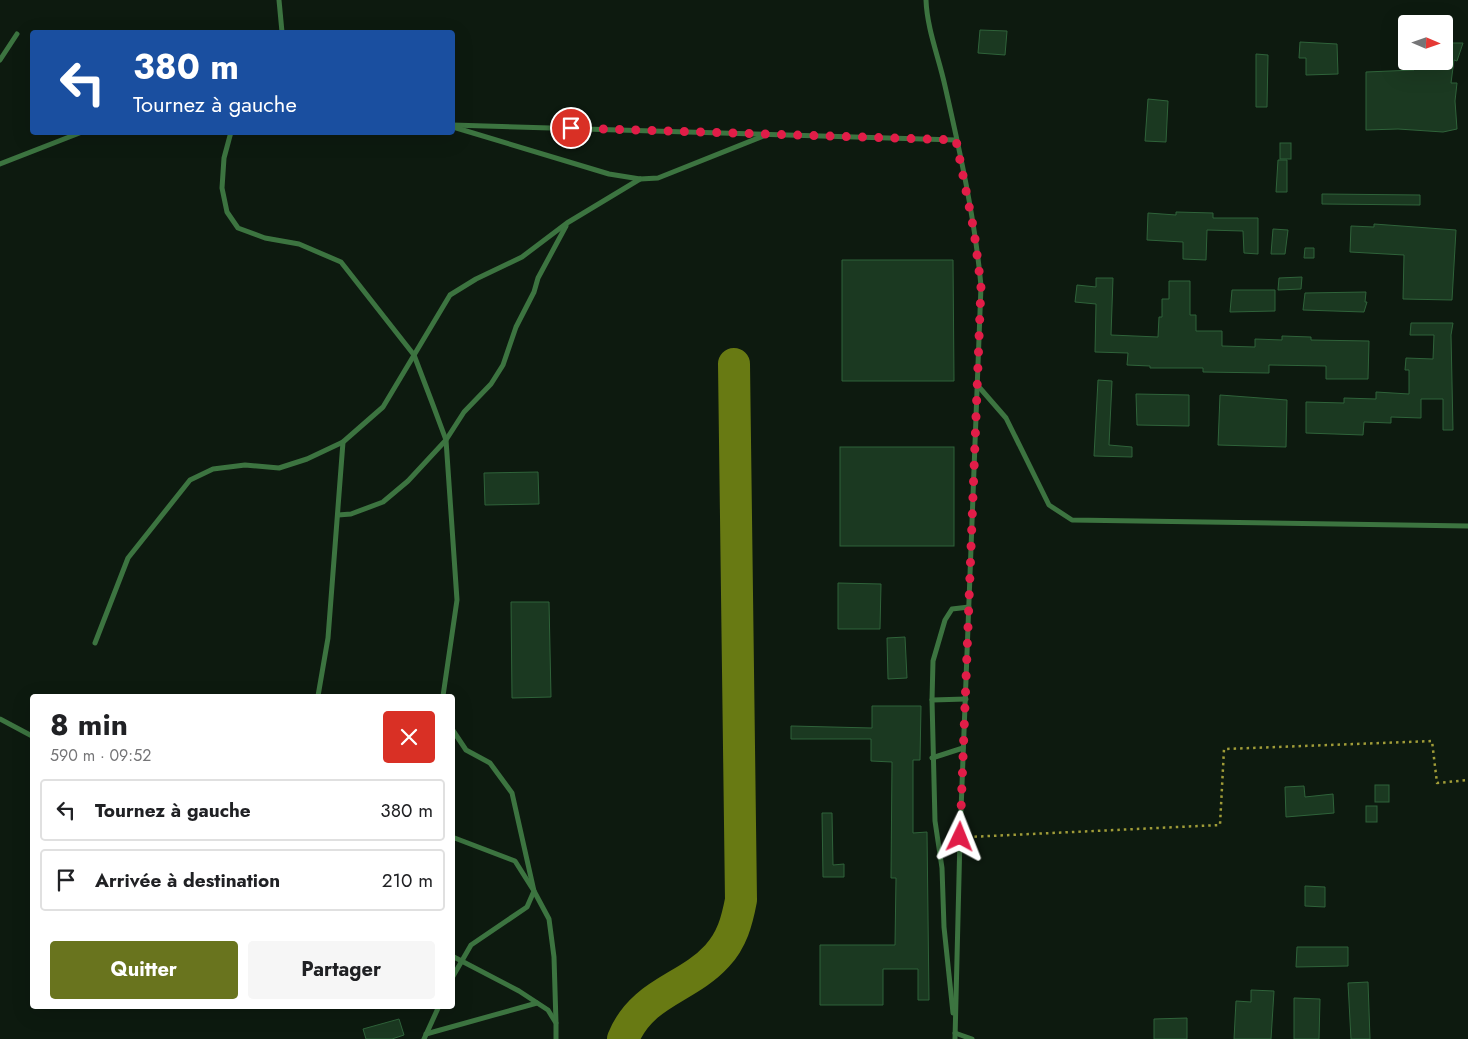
<!DOCTYPE html>
<html lang="fr">
<head>
<meta charset="utf-8">
<style>
  body { margin:0; font-family:Jost,sans-serif; background:#f6f6f6; color:#202124; height:100vh; display:flex; flex-direction:column; font-size:19px; white-space:nowrap }
  * { box-sizing:border-box; margin:0 }
  p { font-size:16px; color:#757577 }
  .icon { flex:none; width:28px; height:28px; fill:none; stroke:currentColor; stroke-width:2; stroke-linecap:round; stroke-linejoin:round }
  .map { position:relative; flex:1; overflow:hidden }
  .side { position:absolute; left:30px; top:694px; width:425px; height:315px; display:flex; flex-direction:column; background:#fff; border-radius:5px; box-shadow:0 5px 20px #0002 }
  .side>* { flex:none }
  .hud { position:absolute; left:30px; top:30px; width:425px; height:105px; border-radius:5px; box-shadow:0 5px 20px #0002; background:#1a4fa0; color:#fff; overflow:hidden }
  .needle { width:32px; rotate:92deg }
  .buttons { position:absolute; left:1398px; top:15px; display:grid; gap:10px }
  .buttons a { display:grid; place-items:center; width:55px; height:55px; border-radius:5px; background:#fff; box-shadow:0 5px 20px #0002; font-size:25px }
  .pin { position:absolute; display:grid; place-items:center; width:42px; height:42px; color:#fff; margin:-21px; border:2px solid #fff; border-radius:50%; box-shadow:0 1px 5px #0007 }
  .me { position:absolute; width:55px; margin:-28px; rotate:2deg; stroke-linejoin:round; filter:drop-shadow(0 0 4px #0008) }
  .turn { display:flex; align-items:center; gap:18px; height:105px; padding:0 20px; font-size:22px }
  .turn .icon { width:65px; height:65px; stroke-width:2.5 }
  .turn b { display:block; font-size:35px; line-height:42px }
  .round { display:grid; place-items:center; flex:none; width:52px; height:52px; border-radius:5px; background:#f6f6f6 }
  .head { display:flex; align-items:center; justify-content:space-between; height:85px; padding:0 20px }
  h1 { font-size:30px; font-weight:700; line-height:38px }
  .cta { display:flex; gap:10px; margin-top:auto; padding:10px 20px }
  .cta a { flex:1; height:58px; border-radius:5px; background:#69741e; color:#fff; font-size:20px; font-weight:700; line-height:58px; text-align:center }
  .cta a+a { background:#f6f6f6; color:#202124 }
  ul { padding:0; list-style:none }
  li { display:flex; align-items:center; gap:15px; height:62px; margin:0 10px 8px; padding:0 10px; border:2px solid #e0e0e0; border-radius:5px }
  li div { flex:1 }
  li b { display:block; font-size:19px }
  li em { font-style:normal }
  .map>svg:first-child { display:block }
  .lines { fill:none; stroke-linecap:round; stroke-linejoin:round }
  .taxiway { stroke:#687a13; stroke-width:32 }
  .building { fill:#1b3921; stroke:#2f633a }
  .path { stroke:#a09c38; stroke-width:2.5; stroke-dasharray:2.5 4; stroke-linecap:butt }
  .service { stroke:#3c7440; stroke-width:5 }
  .route { stroke:#e11d48; stroke-width:9; stroke-dasharray:0 16.2 }
</style>
</head>
<body>
<div class="map">
<svg width="1468" height="1039" viewBox="0 0 1468 1039">
  <rect width="100%" height="100%" fill="#0d1a0f"/>
  <g class="lines">
    <!-- taxiway -->
    <path class="taxiway" d="M623,1039c19,-47 64,-50 94,-83 15,-16 20,-35 24,-56l-7,-536"/>
  </g>
  <!-- building -->
  <g class="building">
    <polygon points="980,30 1007,31 1005,55 978,53"/>
    <polygon points="1300,42 1337,44 1338,74 1306,75 1306,58 1299,58"/>
    <polygon points="1444,43 1463,43 1457,61 1454,60 1451,83 1457,83 1455,101 1457,129 1443,132 1398,129 1366,130 1366,72 1414,70 1414,61 1444,61"/>
    <polygon points="1256,54 1268,55 1267,107 1256,107"/>
    <polygon points="1148,99 1168,101 1166,142 1145,141"/>
    <rect x="1280" y="143" width="11" height="16"/>
    <polygon points="1278,160 1287,160 1287,192 1276,192"/>
    <polygon points="1322,194 1420,195 1420,205 1322,204"/>
    <polygon points="1176,212 1213,213 1213,218 1258,218 1258,254 1244,253 1243,231 1207,230 1206,260 1183,259 1183,242 1147,240 1148,213 1176,215"/>
    <polygon points="1374,224 1456,230 1452,300 1403,299 1404,255 1350,252 1351,226 1374,227"/>
    <polygon points="1273,229 1288,230 1285,254 1271,254"/>
    <polygon points="1305,248 1314,248 1314,258 1304,258"/>
    <polygon points="842,260 953,260 954,381 842,381"/>
    <polygon points="1302,277 1301,289 1278,290 1279,278"/>
    <polygon points="1096,278 1113,278 1111,335 1158,337 1159,317 1162,317 1162,299 1169,299 1169,281 1190,281 1190,315 1196,315 1196,331 1222,331 1222,346 1255,347 1255,339 1282,340 1282,336 1311,337 1311,340 1369,341 1368,379 1326,379 1326,366 1269,365 1269,373 1203,372 1203,368 1150,368 1150,366 1127,365 1128,353 1095,352 1096,304 1075,302 1077,285 1096,287"/>
    <polygon points="1232,290 1275,290 1275,311 1230,312"/>
    <polygon points="1366,292 1365,302 1367,302 1364,312 1303,310 1305,293"/>
    <polygon points="1411,323 1453,323 1451,335 1453,430 1443,430 1443,399 1421,399 1421,418 1391,417 1391,423 1364,422 1363,435 1306,433 1306,402 1344,403 1344,398 1376,399 1376,392 1409,394 1409,370 1405,370 1406,358 1433,359 1434,335 1410,335"/>
    <polygon points="1098,380 1112,381 1109,445 1132,447 1132,457 1094,456"/>
    <polygon points="1136,394 1189,395 1189,426 1137,425"/>
    <polygon points="1220,395 1287,400 1286,447 1218,445"/>
    <rect x="840" y="447" width="114" height="99"/>
    <polygon points="538,472 539,504 485,505 484,473"/>
    <polygon points="838,583 881,584 880,629 838,629"/>
    <polygon points="511,602 549,602 551,697 512,698"/>
    <polygon points="905,637 907,678 888,679 887,638"/>
    <polygon points="872,706 921,706 920,760 913,760 913,833 927,832 929,1000 918,1000 918,969 883,969 883,1005 820,1005 820,945 895,945 896,878 891,878 892,762 871,761 871,739 791,739 791,726 872,728"/>
    <rect x="1375" y="785" width="14" height="17"/>
    <polygon points="1304,786 1305,797 1333,794 1334,813 1286,817 1285,787"/>
    <rect x="1366" y="806" width="11" height="16"/>
    <polygon points="822,813 832,813 833,865 844,864 844,877 823,877"/>
    <polygon points="1305,886 1325,887 1325,907 1305,906"/>
    <polygon points="1297,947 1348,947 1348,966 1296,967"/>
    <polygon points="1368,982 1370,1039 1351,1039 1348,983"/>
    <polygon points="1251,990 1274,991 1271,1039 1234,1039 1236,1001 1251,1002"/>
    <polygon points="1294,998 1320,999 1319,1039 1294,1039"/>
    <polygon points="1187,1018 1187,1039 1154,1039 1154,1019"/>
    <polygon points="399,1019 404,1035 392,1039 366,1039 363,1029"/>
  </g>
  <g class="lines">
    <!-- path -->
    <polyline class="path" points="968,837 1220,825 1224,749 1432,741 1437,783 1468,780"/>
    <!-- service -->
    <g class="service">
      <polyline points="279,0 282,32"/>
      <path d="M926,0c1,29 13,58 19,86 15,66 30,133 36,200l-21,551 -5,202"/>
      <polyline points="0,60 17,34"/>
      <polyline points="452,125 956,140"/>
      <polyline points="453,127 609,174 640,179 658,178 766,135"/>
      <polyline points="231,132 224,158 222,188 227,212 238,228 265,238 299,244 341,262 414,355 433,405 446,440 457,600 443,696"/>
      <polyline points="0,164 82,132"/>
      <polyline points="979,387 1006,418 1049,505 1072,520 1468,526"/>
      <polyline points="338,515 351,514 383,502 408,481 446,440 464,412 491,384 503,365 516,327 534,292 538,278 566,226"/>
      <polyline points="95,643 128,558 190,480 213,469 245,465 279,468 307,459 343,442"/>
      <polyline points="318,696 328,638 343,442 383,407 450,295 476,279 522,257 567,223 640,179"/>
      <polyline points="932,700 966,699"/>
      <polyline points="0,719 32,736"/>
      <polyline points="452,729 466,750 490,763 512,793 534,891 527,907 471,945 452,978"/>
      <polyline points="932,758 963,748"/>
      <polyline points="452,837 515,861 534,891 549,919 554,957 556,1023"/>
      <polyline points="452,956 519,991 548,1010 556,1023 556,1039"/>
      <polyline points="953,1013 944,927 942,868 935,821 932,700 933,661 945,620 952,609 969,607"/>
      <polyline points="955,1033 972,1039"/>
      <polyline points="426,1034 537,1003"/>
      <polyline points="424,1039 439,1006"/>
    </g>
  </g>
  <g class="lines">
    <!-- route -->
    <polyline class="route" points="571,128 956,140 974,231 981,286 960,837"/>
  </g>
</svg>
<div class="buttons">
<a><svg class="needle" viewBox="-14 -14 28 28"><path d="M0-13l5 13h-10z" fill="#e53935"/><path d="M0 13l5-13h-10z" fill="#757577"/></svg></a>
</div>
<div class="pin" style="left:571px;top:128px;background:#d93025"><svg class="icon" aria-label="arrive" viewBox="0 0 24 24"><path d="M6 21V4h12l-3 4 3 4H6"/></svg></div>
<svg class="me" style="left:960px;top:837px" viewBox="-20 -20 40 40"><path d="M0-17L14 15 0 8-14 15z" fill="#e11d48" stroke="#fff" stroke-width="4"/></svg>
<div class="hud">
<div class="turn"><svg class="icon" aria-label="left" viewBox="0 0 24 24"><path d="M17 20v-9H6M10 6l-5 5 5 5"/></svg><div><b>380 m</b>Tournez à gauche</div></div>
</div>
<section class="side">
<div class="head"><div><h1>8 min</h1><p>590 m · 09:52</p></div><a class="round" style="background:#d93025;color:#fff"><svg class="icon" aria-label="close" viewBox="0 0 24 24"><path d="M6 6l12 12M18 6L6 18"/></svg></a></div>
<ul>
<li><svg class="icon" aria-label="left" viewBox="0 0 24 24"><path d="M17 20v-9H6M10 6l-5 5 5 5"/></svg><div><b>Tournez à gauche</b></div><em>380 m</em></li>
<li><svg class="icon" aria-label="arrive" viewBox="0 0 24 24"><path d="M6 21V4h12l-3 4 3 4H6"/></svg><div><b>Arrivée à destination</b></div><em>210 m</em></li>
</ul>
<div class="cta"><a>Quitter</a><a>Partager</a></div>
</section>
</div>
</body>
</html>
